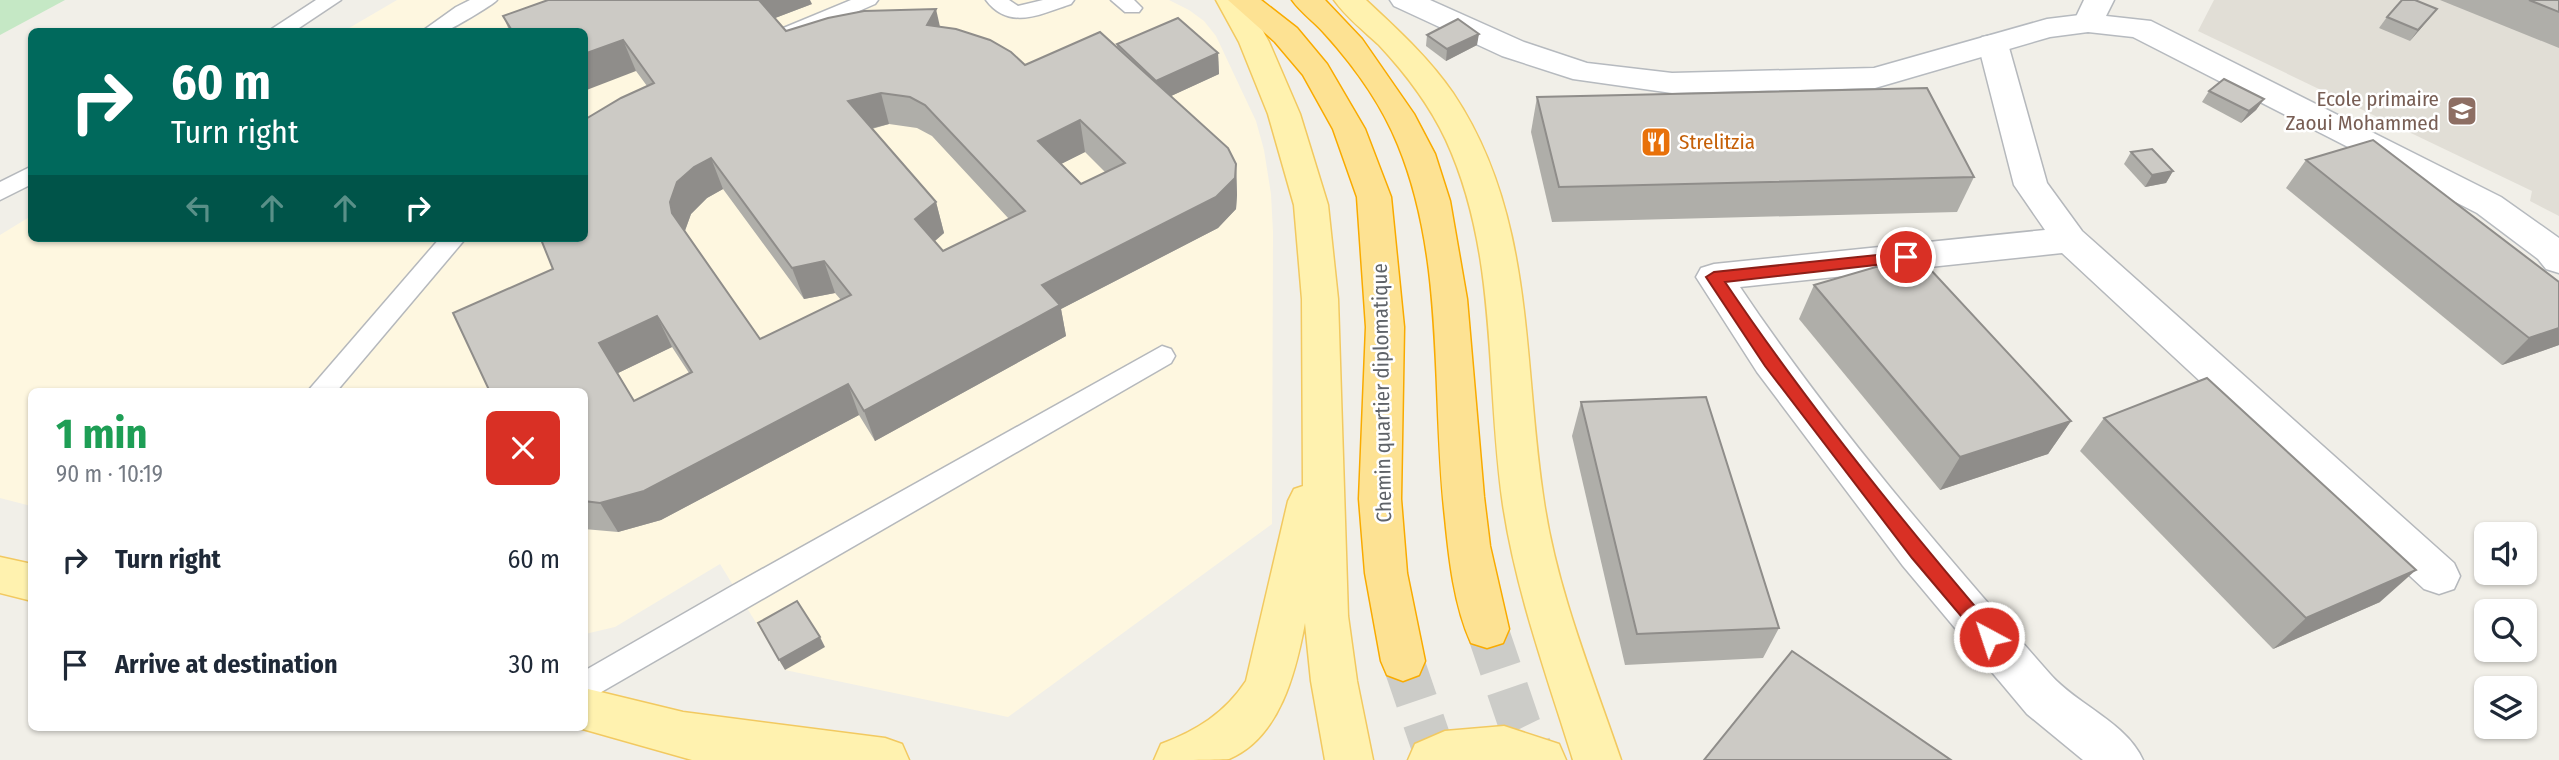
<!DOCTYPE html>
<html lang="en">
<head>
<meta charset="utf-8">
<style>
  body { margin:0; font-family:"Fira Sans Condensed",sans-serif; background:#f6f6f7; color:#1f2937; height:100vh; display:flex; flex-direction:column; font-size:26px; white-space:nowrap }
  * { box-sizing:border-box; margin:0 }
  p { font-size:23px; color:#747a83 }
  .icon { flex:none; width:38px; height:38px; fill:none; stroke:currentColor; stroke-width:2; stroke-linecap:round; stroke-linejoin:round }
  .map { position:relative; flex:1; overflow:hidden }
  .drawer { position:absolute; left:28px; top:388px; width:560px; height:343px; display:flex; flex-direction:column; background:#fff; border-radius:10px; box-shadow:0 2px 5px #0004 }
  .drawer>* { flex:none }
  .hud { position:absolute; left:28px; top:28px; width:560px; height:214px; border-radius:10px; box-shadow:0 2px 5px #0004; background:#00695c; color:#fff; overflow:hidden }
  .controls { position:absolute; left:2474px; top:522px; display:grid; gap:14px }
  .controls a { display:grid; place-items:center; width:63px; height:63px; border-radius:10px; background:#fff; box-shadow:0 2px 5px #0004; font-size:35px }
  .pin { position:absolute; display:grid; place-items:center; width:60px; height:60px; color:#fff; margin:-30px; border:4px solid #fff; border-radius:50%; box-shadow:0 2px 7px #0007 }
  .me { position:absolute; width:77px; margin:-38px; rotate:320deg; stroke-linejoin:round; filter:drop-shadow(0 0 5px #0008) }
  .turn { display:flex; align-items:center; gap:24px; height:147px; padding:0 28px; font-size:32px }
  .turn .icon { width:91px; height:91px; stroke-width:2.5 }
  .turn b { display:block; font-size:49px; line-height:60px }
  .lanes { display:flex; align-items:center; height:66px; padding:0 28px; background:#0003; justify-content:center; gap:35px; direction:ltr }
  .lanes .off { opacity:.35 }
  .round { display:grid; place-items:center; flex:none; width:74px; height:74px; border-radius:10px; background:#f6f6f7 }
  .summary { display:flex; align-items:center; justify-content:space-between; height:119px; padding:0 28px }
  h1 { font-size:42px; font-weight:700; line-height:52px; color:#1e9e55 }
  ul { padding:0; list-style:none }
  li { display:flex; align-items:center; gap:21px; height:105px; padding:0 28px }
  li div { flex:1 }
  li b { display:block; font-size:26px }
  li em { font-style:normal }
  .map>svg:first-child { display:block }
  .commercial { fill:#fef7e0 }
  .education { fill:#e1ded6 }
  .green { fill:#c5e8c5 }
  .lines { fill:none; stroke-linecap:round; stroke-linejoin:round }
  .highway-tunnel { stroke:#ccccc8; stroke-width:42; stroke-dasharray:42 21; stroke-linecap:butt }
  .lane-casing { stroke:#b5b8bc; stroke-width:3 }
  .street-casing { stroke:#b5b8bc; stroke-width:3 }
  .secondary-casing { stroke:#b6babf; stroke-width:3 }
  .primary-casing { stroke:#f2c960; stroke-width:3 }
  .highway-casing { stroke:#f9ab00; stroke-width:3 }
  .lane { fill:#fff; fill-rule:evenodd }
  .street { fill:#fff; fill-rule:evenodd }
  .secondary { fill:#fff; fill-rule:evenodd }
  .primary { fill:#fff2af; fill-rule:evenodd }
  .highway { fill:#fde293; fill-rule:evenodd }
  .wall { fill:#afaea9; fill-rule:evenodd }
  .shaded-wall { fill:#8f8d8a }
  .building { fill:#cccac5; stroke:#8f8d8a; stroke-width:2; fill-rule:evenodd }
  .route { fill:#d93025; stroke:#8d1f18; stroke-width:2 }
  .labels { text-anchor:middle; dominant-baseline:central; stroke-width:5; stroke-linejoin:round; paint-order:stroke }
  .education-label { font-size:21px; fill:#785e54; stroke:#fff; text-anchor:end }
  .food-label { font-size:21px; fill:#c56008; stroke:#fff; text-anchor:start }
  .street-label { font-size:21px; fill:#5f6368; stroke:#fff }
</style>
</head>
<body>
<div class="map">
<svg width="2559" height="760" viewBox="0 0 2559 760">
  <rect width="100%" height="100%" fill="#f1efe8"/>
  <!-- commercial -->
  <polygon class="commercial" points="397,0 1169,0 1189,10 1204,21 1216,36 1256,121 1264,150 1271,194 1273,232 1272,524 1008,717 785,670 720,564 615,627 585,634 584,392 32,392 31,506 0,498 0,235 31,216 32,238 584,238 584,32 344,31"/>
  <!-- education -->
  <polygon class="education" points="2214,0 2559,0 2559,216 2530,201 2532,191 2198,31"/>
  <!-- green -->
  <polygon class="green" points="0,0 65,0 0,35"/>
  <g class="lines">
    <!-- highway-tunnel -->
    <g class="highway-tunnel">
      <polyline points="1487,629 1520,726 1537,760"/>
      <polyline points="1403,661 1437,760"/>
    </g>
    <!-- lane casing -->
    <g class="lane-casing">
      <g id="lane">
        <polygon points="316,0 341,0 293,32 267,32"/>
        <path d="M470,0h27c-4,5 -47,30 -53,32 -7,1 -16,0 -23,0l35,-25z"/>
        <polygon points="851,0 878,0 875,4 795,39 781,39 778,34 781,29"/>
        <path d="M986,0h23l9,6 25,-6h31l-3,4c-30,10 -62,27 -85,-4z"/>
        <polygon points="1111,0 1134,0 1142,8 1139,12 1125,12"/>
        <polygon points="32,166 32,184 0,200 0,182"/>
        <polygon points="440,238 466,238 336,392 307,392"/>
        <polygon points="1162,346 1171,349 1175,356 1171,363 584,702 584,671 730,587"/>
      </g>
    </g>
    <!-- street casing -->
    <g class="street-casing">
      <g id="street">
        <polygon points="2084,0 2114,0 2099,30 2088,32 2077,30 2073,23"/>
        <path d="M1993,35l11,2 4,7 39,139 35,48 372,332 6,13 -6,13 -15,5 -15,-5 -362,-336 -322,34c92,137 201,263 310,387 27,31 76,48 93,86h-60l-56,-46 -124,-148 -146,-194 -61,-95 5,-9 13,-4 331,-34 -31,-45 -36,-141 4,-7z"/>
      </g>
    </g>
    <!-- secondary casing -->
    <g class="secondary-casing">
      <polygon id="secondary" points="1390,0 1430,0 1524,42 1587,63 1672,73 1874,68 2047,19 2088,14 2151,21 2501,197 2559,238 2559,273 2546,269 2538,259 2477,213 2133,37 2088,32 2050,37 1875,88 1672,93 1573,79 1502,56 1394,6"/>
    </g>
    <!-- primary casing -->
    <g class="primary-casing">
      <g id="primary">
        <path d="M1216,0h30l23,42 31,72 28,91 10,94 10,317 9,65 16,79h-48l-14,-79 -6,-58c-9,48 -25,115 -76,136 -12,1 -58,1 -75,1l7,-16c35,-13 64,-31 85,-63l42,-180 6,-12 9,-3 -1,-187 -8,-94 -26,-91 -29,-72z"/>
        <path d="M1334,0h32c31,29 63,58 87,93 83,124 69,268 91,409 13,88 48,173 77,258h-48c-26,-84 -57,-168 -70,-255 -18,-123 -4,-250 -57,-365 -17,-36 -40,-66 -67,-95 -15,-14 -33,-28 -45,-45z"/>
        <polygon points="0,557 32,564 32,601 0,593"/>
        <polygon points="584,688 683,712 885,738 902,744 909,760 692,760 579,728 584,728"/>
        <polygon points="1504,726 1559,744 1566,760 1408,760 1415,744 1445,731"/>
      </g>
    </g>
    <!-- highway casing -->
    <g class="highway-casing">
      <g id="highway">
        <polygon points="1228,0 1261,0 1297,28 1327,64 1365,129 1391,197 1404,327 1401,499 1407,573 1425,661 1419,675 1403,681 1387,675 1381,661 1365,573 1359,499 1366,327 1357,197 1333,129 1303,75 1275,42"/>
        <path d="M1292,0h33l37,39 52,75 21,40 15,47 17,98 17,198 6,49 19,83 -6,14 -16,5 -16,-5c-17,-38 -22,-84 -26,-125 -14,-123 1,-256 -47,-373 -16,-40 -44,-79 -73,-111 -10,-12 -24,-21 -33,-34z"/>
      </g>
    </g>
    <!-- lane -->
    <use href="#lane" class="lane"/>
    <!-- street -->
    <use href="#street" class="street"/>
    <!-- secondary -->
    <use href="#secondary" class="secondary"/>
    <!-- primary -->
    <use href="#primary" class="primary"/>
    <!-- highway -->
    <use href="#highway" class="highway"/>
  </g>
  <!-- wall -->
  <g class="wall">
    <polygon points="2440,0 2559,0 2559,48"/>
    <path d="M812,4l-37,14 11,13 154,-5 85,39 92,-17v-4l101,9 1,21 -48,22 65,68 1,31 -1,14 -18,19 -157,81 5,27 -191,105 -16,-26 -198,105 -43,12 -34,-3v-137l-31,-123 94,-183 -11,-15 -52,-39 -75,-2 -6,-14zM889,124l28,4 15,8 77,83 -66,32 -8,-10 9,-8 -8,-31 -64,-73zM1085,152l20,20 -24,12 -20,-20zM723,189l81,110 31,-6 6,7 -81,39 -75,-108 6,-17 16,-16zM672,347l17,26 -55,28 -16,-28z"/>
    <polygon points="2437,9 2410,41 2379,28 2387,17"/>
    <polygon points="1427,35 1477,45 1446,61 1426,46"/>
    <polygon points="2209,91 2264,99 2256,110 2241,123 2202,102"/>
    <polygon points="1537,97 1974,177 1957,212 1552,222 1531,132"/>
    <polygon points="2131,152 2173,171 2166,183 2145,187 2124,164"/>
    <polygon points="2306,160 2559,282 2559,345 2502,365 2286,188"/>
    <polygon points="1814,285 2071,421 2048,454 1940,490 1799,319"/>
    <polygon points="1581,402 1779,628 1763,658 1625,665 1572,436"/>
    <polygon points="2104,418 2380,602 2273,649 2080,451"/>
  </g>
  <!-- shaded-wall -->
  <g class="shaded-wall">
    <polygon points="755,0 810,0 812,4 762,23"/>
    <polygon points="936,9 943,40 927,25"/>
    <polygon points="2437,9 2428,20 2410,41 2418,30"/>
    <polygon points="1479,34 1477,45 1446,61 1447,49"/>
    <polygon points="623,40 636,71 584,91 584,54"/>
    <polygon points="1218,53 1219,74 1158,102 1156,81"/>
    <polygon points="881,93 889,124 857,132 848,101"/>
    <polygon points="2264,99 2256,110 2241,123 2249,111"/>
    <polygon points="1080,120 1085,152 1043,173 1038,141"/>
    <polygon points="711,158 723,189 707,198 691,214 684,233 672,213 670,202 677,182 694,167"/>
    <polygon points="1236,164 1237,195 1236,209 1218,228 1061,309 1066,336 875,441 864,411 1042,285"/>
    <polygon points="2173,171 2166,183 2145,187 2152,175"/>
    <polygon points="936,202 944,233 923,251 915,219"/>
    <polygon points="824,261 835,293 804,299 792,268"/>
    <polygon points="657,316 672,347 616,374 599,343"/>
    <polygon points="2559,328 2559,345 2502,365 2529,338"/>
    <polygon points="848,384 859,415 661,520 618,532 600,503"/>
    <polygon points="2071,421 2048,454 1940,490 1960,457"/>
    <polygon points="2416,570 2380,602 2273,649 2306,618"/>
    <polygon points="820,637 825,647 785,670 779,660"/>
  </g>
  <!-- building -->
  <g class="building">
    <path d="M548,0h211l27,31 42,-13 36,-7 72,-2 -9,16 29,4 34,11 21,12 14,13 75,-33 128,116 8,16 -1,14 -19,19 -174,88 18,20 -196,106 -16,-27 -204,107 -44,12 -16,-2v-109h-94l-37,-79 100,-44 -11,-27 -1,-4h43v-118l37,-22 33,-15 -31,-43 -39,14v-22h-80l7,-3 -8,-13zM881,93l29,4 15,8 100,106 -82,40 -28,-32 21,-17 -88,-101zM1080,120l45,43 -44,21 -43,-43zM711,158l81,110 32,-7 27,34 -91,44 -88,-126 -2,-11 7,-20 17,-15zM657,316l35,56 -58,29 -35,-58z"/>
    <polygon points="2402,0 2415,0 2437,9 2418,30 2387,17"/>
    <polygon points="2529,0 2559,0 2559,12"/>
    <polygon points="1178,18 1218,53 1156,81 1117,44"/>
    <polygon points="1458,19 1479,34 1447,49 1427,35"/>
    <polygon points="2224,79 2264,99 2249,111 2209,91"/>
    <polygon points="1927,88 1974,177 1559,187 1537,97"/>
    <polygon points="2373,140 2559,282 2559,328 2529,338 2306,160"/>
    <polygon points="2152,149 2173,171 2152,175 2131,152"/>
    <polygon points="1917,255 2071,421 1960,457 1814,285"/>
    <polygon points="2207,378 2416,570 2306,618 2104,418"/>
    <polygon points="1706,397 1779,628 1637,634 1581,402"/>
    <polygon points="797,601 820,637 779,660 758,623"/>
    <polygon points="1792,651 1951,760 1704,760"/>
  </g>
  <!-- route -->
  <path class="route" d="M1906,252l5,1 2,4 -2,4 -186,21c82,122 175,237 271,349l3,6 -3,5 -7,3 -6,-3 -71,-84 -147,-192 -59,-89 8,-5z"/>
  <!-- icons -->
  <defs>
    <g id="school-square" transform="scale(1.575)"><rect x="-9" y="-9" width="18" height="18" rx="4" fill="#8d6e63" stroke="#fff"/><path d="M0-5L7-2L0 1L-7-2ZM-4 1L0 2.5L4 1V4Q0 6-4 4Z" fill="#fff"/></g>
    <g id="restaurant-square" transform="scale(1.575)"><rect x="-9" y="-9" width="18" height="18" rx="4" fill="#e8710a" stroke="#fff"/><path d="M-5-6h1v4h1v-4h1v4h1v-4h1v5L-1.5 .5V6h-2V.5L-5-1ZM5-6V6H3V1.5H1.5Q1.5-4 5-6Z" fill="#fff"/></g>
  </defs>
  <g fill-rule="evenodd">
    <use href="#school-square" x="2462" y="111"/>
    <use href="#restaurant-square" x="1656" y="142"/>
  </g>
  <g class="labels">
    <!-- education labels -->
    <g class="education-label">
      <text x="2439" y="99">Ecole primaire<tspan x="2439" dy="24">Zaoui Mohammed</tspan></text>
    </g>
    <!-- food labels -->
    <g class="food-label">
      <text x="1679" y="142">Strelitzia</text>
    </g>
    <!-- street labels -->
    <g class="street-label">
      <text transform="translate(1382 393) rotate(-91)">Chemin quartier diplomatique</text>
    </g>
  </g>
</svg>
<div class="controls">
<a><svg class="icon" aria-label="sound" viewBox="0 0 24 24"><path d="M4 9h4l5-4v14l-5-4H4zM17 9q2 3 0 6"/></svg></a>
<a><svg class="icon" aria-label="search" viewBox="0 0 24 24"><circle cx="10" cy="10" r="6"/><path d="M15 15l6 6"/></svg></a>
<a><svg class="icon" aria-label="layers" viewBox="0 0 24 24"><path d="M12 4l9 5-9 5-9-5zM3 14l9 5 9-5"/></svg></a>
</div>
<div class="pin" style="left:1906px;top:257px;background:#d93025"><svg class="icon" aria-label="arrive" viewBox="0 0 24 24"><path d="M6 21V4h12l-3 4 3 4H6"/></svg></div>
<svg class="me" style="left:1989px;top:637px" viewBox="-20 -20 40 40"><circle r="17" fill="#d93025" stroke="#fff" stroke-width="3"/><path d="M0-11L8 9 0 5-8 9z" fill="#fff"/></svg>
<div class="hud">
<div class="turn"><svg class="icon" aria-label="right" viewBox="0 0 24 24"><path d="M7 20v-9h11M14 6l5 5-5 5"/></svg><div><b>60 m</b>Turn right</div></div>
<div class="lanes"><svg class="icon off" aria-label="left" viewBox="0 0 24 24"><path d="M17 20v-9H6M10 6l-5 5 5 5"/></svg><svg class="icon off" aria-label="ahead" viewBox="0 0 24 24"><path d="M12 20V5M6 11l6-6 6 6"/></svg><svg class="icon off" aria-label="ahead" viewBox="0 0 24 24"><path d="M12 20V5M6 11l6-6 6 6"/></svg><svg class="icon" aria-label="right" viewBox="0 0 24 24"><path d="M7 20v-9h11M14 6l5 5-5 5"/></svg></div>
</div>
<section class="drawer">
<div class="summary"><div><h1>1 min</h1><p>90 m · 10:19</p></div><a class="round" style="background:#d93025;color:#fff"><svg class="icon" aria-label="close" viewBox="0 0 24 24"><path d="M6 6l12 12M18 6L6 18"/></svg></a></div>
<ul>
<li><svg class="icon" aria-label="right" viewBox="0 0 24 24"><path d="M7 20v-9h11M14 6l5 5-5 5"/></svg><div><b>Turn right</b></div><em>60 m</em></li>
<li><svg class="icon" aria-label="arrive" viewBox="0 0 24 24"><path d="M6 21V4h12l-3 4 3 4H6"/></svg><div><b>Arrive at destination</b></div><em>30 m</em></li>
</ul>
</section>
</div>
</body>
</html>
